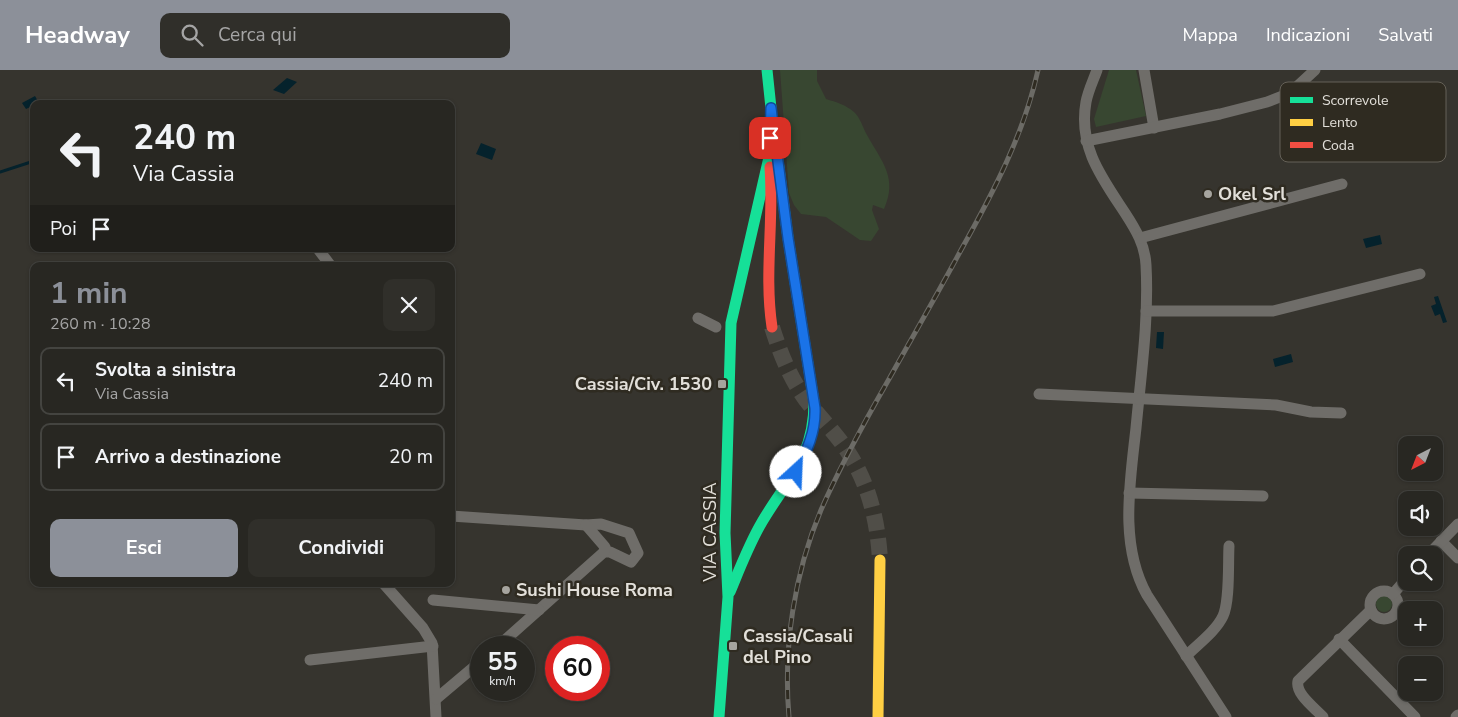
<!DOCTYPE html>
<html lang="it">
<head>
<meta charset="utf-8">
<style>
  body { margin:0; font-family:"Nunito Sans",sans-serif; background:#302f2a; color:#f1f3f6; height:100vh; display:flex; flex-direction:column; font-size:19px; white-space:nowrap }
  * { box-sizing:border-box; margin:0 }
  p { font-size:16px; color:#a5a5a5 }
  .icon { flex:none; width:28px; height:28px; fill:none; stroke:currentColor; stroke-width:2; stroke-linecap:round; stroke-linejoin:round }
  .map { position:relative; flex:1; overflow:hidden }
  .drawer { position:absolute; left:30px; top:192px; width:425px; height:325px; display:flex; flex-direction:column; background:#282722; border-radius:10px; box-shadow:0 1px 4px #0004,0 0 0 1px #444440 }
  .drawer>* { flex:none }
  .banner { position:absolute; left:30px; top:30px; width:425px; height:152px; border-radius:10px; box-shadow:0 1px 4px #0004,0 0 0 1px #444440; background:#282722; color:#f1f3f6; overflow:hidden }
  .needle { width:32px; rotate:222deg }
  .fabs { position:absolute; left:1398px; top:366px; display:grid; gap:10px }
  .fabs a { display:grid; place-items:center; width:45px; height:45px; border-radius:10px; background:#282722; box-shadow:0 1px 4px #0004,0 0 0 1px #444440; font-size:25px }
  .speed { position:absolute; left:470px; top:566px; display:flex; gap:10px; font-size:25px; font-weight:700; text-align:center }
  .speed>* { display:grid; place-content:center; width:65px; height:65px; border-radius:50%; background:#282722; box-shadow:0 1px 4px #0004,0 0 0 1px #444440; line-height:1 }
  .speed small { font-size:12px; font-weight:400 }
  .speed .limit { border:8px solid #d22; background:#fff; color:#111 }
  .pin { position:absolute; display:grid; place-items:center; width:42px; height:42px; color:#fff; margin:-21px; border-radius:10px; box-shadow:0 2px 8px #0006 }
  .me { position:absolute; width:55px; margin:-28px; rotate:25deg; stroke-linejoin:round; filter:drop-shadow(0 0 4px #0008) }
  .turn { display:flex; align-items:center; gap:18px; height:105px; padding:0 20px; font-size:22px }
  .turn .icon { width:65px; height:65px; stroke-width:2.5 }
  .turn b { display:block; font-size:35px; line-height:42px }
  .then { display:flex; align-items:center; height:48px; padding:0 20px; background:#0003; gap:10px; font-size:19px }
  .round { display:grid; place-items:center; flex:none; width:52px; height:52px; border-radius:10px; background:#302f2a }
  .head { display:flex; align-items:center; justify-content:space-between; height:85px; padding:0 20px }
  h1 { font-size:30px; font-weight:700; line-height:38px; color:#8c9099 }
  .primary-button { display:flex; gap:10px; margin-top:auto; padding:10px 20px }
  .primary-button a { flex:1; height:58px; border-radius:10px; background:#8c9099; color:#fff; font-size:20px; font-weight:700; line-height:58px; text-align:center }
  .primary-button a+a { background:#302f2a; color:#f1f3f6 }
  ul { padding:0; list-style:none }
  li { display:flex; align-items:center; gap:15px; height:68px; margin:0 10px 8px; padding:0 10px; border:2px solid #444440; border-radius:10px }
  li div { flex:1 }
  li b { display:block; font-size:19px }
  li em { font-style:normal }
  header { display:flex; align-items:center; gap:30px; box-sizing:border-box; height:70px; padding:0 25px; background:#8c9099; color:#fff }
  header strong { font-size:24px }
  nav { display:flex; gap:28px; margin-inline-start:auto; font-size:18px }
  .search { width:350px; height:45px; background:#302f2a; display:flex; align-items:center; gap:12px; box-sizing:border-box; padding:0 18px; border-radius:10px; color:#a5a5a5; font-size:19px }
  .map>svg:first-child { display:block }
  .green { fill:#384731 }
  .water { fill:#05222c }
  .lines { fill:none; stroke-linecap:round; stroke-linejoin:round }
  .stream { stroke:#05222c; stroke-width:3 }
  .secondary-tunnel { stroke:#504e48; stroke-width:16; stroke-dasharray:16 8; stroke-linecap:butt }
  .street { stroke:#6f6d69; stroke-width:11 }
  .fast { stroke:#16e098; stroke-width:11 }
  .slow { stroke:#ffcf43; stroke-width:11 }
  .jam { stroke:#f24e42; stroke-width:11 }
  .rail-casing { stroke:#6c6b66; stroke-width:5 }
  .rail { stroke:#2f2b21; stroke-width:3; stroke-dasharray:9; stroke-linecap:butt }
  .route-casing { stroke:#114b97; stroke-width:12 }
  .route { stroke:#1a73e8; stroke-width:9 }
  .poi-dot { fill:#a6a49e; stroke:#2f2b21; stroke-width:2 }
  .labels { text-anchor:middle; dominant-baseline:central; stroke-width:5; stroke-linejoin:round; paint-order:stroke }
  .poi-label { font-size:18px; font-weight:bold; fill:#e3e0da; stroke:#2f2b21; text-anchor:start }
  .street-label { font-size:18px; fill:#e3e0da; stroke:#2f2b21 }
  .key { fill:#2f2b21; stroke:#656158; stroke-width:1 }
  .key-label { font-size:14px; fill:#e3e0da }
</style>
</head>
<body>
<header>
<strong>Headway</strong>
<div class="search"><svg class="icon" aria-label="search" viewBox="0 0 24 24"><circle cx="10" cy="10" r="6"/><path d="M15 15l6 6"/></svg>Cerca qui</div>
<nav><a>Mappa</a><a>Indicazioni</a><a>Salvati</a></nav>
</header>
<div class="map">
<svg width="1458" height="647" viewBox="0 0 1458 647">
  <rect width="100%" height="100%" fill="#36342e"/>
  <!-- green -->
  <g class="green">
    <path d="M780,0h37v11l9,18c10,3 20,6 28,13 6,5 9,16 13,23 15,27 31,43 17,74l-11,-4 -1,5 7,19 -8,12 -11,-1 -34,-23 -25,-3 -7,-9 -5,-12z"/>
    <polygon points="1109,0 1136,0 1146,46 1096,57 1094,49"/>
    <circle cx="1384" cy="534" r="8"/>
  </g>
  <!-- water -->
  <g class="water">
    <polygon points="287,8 297,12 284,24 273,20"/>
    <polygon points="35,26 39,33 26,39 22,33"/>
    <polygon points="481,73 496,79 492,90 476,84"/>
    <polygon points="1380,165 1382,174 1366,178 1363,169"/>
    <polygon points="1438,226 1447,252 1443,253 1440,244 1435,246 1431,236 1436,234 1434,227"/>
    <polygon points="1157,262 1164,262 1163,279 1156,278"/>
    <polygon points="1291,284 1293,292 1275,297 1273,289"/>
  </g>
  <g class="lines">
    <!-- stream -->
    <polyline class="stream" points="0,102 34,91"/>
    <!-- secondary-tunnel -->
    <path class="secondary-tunnel" d="M772,257c8,26 18,51 34,73 15,19 33,36 45,57 19,31 27,67 29,103"/>
    <!-- street -->
    <g class="street">
      <path d="M1097,0c-4,11 -9,21 -11,32 -8,45 16,76 39,111 11,17 20,32 21,52 3,54 -5,109 -10,163 -6,55 -17,117 11,167l79,122"/>
      <polyline points="1144,0 1154,58"/>
      <polyline points="1086,71 1220,44 1267,32 1290,23 1315,0"/>
      <polyline points="1140,168 1342,114"/>
      <polyline points="318,179 331,196"/>
      <polyline points="1146,241 1273,241 1420,204"/>
      <polyline points="698,248 716,257"/>
      <polyline points="1039,324 1276,335 1311,342 1341,343"/>
      <polyline points="1129,423 1263,426"/>
      <polyline points="451,446 586,455 601,454 629,463 638,483 631,492 610,482 604,482 496,578"/>
      <polyline points="586,455 605,477 604,482"/>
      <polyline points="1441,471 1458,488"/>
      <polyline points="1428,485 1458,454"/>
      <polyline points="384,514 423,558 432,573 436,647"/>
      <circle cx="1384" cy="535" r="14"/>
      <polyline points="1393,524 1406,509"/>
      <polyline points="433,530 539,540"/>
      <polyline points="1339,569 1415,647"/>
      <path d="M1186,586c12,-12 30,-25 37,-40 7,-15 5,-53 6,-70"/>
      <polyline points="310,590 433,576"/>
      <polyline points="436,629 481,591"/>
      <path d="M1323,647c-8,-9 -28,-23 -25,-36l73,-71"/>
      <polyline points="1456,647 1458,645"/>
    </g>
    <!-- fast -->
    <g class="fast">
      <path d="M730,522c10,-24 19,-48 32,-70 26,-44 52,-65 52,-120l-26,-164 -12,-93"/>
      <polyline points="719,647 728,527 725,463 731,253 770,83 771,38 767,0"/>
    </g>
    <!-- slow -->
    <polyline class="slow" points="878,647 880,490"/>
    <!-- jam -->
    <path class="jam" d="M770,97c4,54 -6,107 2,160"/>
    <!-- rail casing -->
    <g class="rail-casing">
      <path id="rail" d="M789,647c-6,-69 5,-143 32,-207 20,-46 44,-89 68,-131 24,-43 49,-86 72,-129 32,-57 63,-116 77,-180"/>
    </g>
    <!-- rail -->
    <use href="#rail" class="rail"/>
  </g>
  <g class="lines">
    <!-- route casing -->
    <g class="route-casing">
      <path id="route" d="M770,68l1,-30 17,130 27,170c1,23 -8,43 -19,64"/>
    </g>
    <!-- route -->
    <use href="#route" class="route"/>
  </g>
  <!-- markers -->
  <g class="poi-dot">
    <circle cx="1208" cy="124" r="5"/>
    <rect x="717" y="309" width="10" height="10" rx="2.5"/>
    <circle cx="506" cy="520" r="5"/>
    <rect x="728" y="571" width="10" height="10" rx="2.5"/>
  </g>
  <g class="labels">
    <!-- poi labels -->
    <g class="poi-label">
      <text x="1218" y="124">Okel Srl</text>
      <text x="712" y="314" text-anchor="end">Cassia/Civ. 1530</text>
      <text x="516" y="520">Sushi House Roma</text>
      <text x="743" y="566">Cassia/Casali<tspan x="743" dy="21">del Pino</tspan></text>
    </g>
    <!-- street labels -->
    <g class="street-label">
      <text transform="translate(710 462) rotate(-90)">VIA CASSIA</text>
    </g>
  </g>
  <!-- legend -->
  <rect x="1280" y="12" width="166" height="80" rx="8" class="key"/>
  <rect x="1290" y="27" width="23" height="6" fill="#16e098"/>
  <rect x="1290" y="49" width="23" height="7" fill="#ffcf43"/>
  <rect x="1290" y="72" width="23" height="6" fill="#f24e42"/>
  <g class="key-label">
    <text x="1322" y="35">Scorrevole</text>
    <text x="1322" y="57">Lento</text>
    <text x="1322" y="80">Coda</text>
  </g>
</svg>
<div class="fabs">
<a><svg class="needle" viewBox="-14 -14 28 28"><path d="M0-13l5 13h-10z" fill="#e53935"/><path d="M0 13l5-13h-10z" fill="#a5a5a5"/></svg></a>
<a><svg class="icon" aria-label="sound" viewBox="0 0 24 24"><path d="M4 9h4l5-4v14l-5-4H4zM17 9q2 3 0 6"/></svg></a>
<a><svg class="icon" aria-label="search" viewBox="0 0 24 24"><circle cx="10" cy="10" r="6"/><path d="M15 15l6 6"/></svg></a>
<a>+</a>
<a>−</a>
</div>
<div class="speed"><div>55<small>km/h</small></div><div class="limit">60</div></div>
<div class="pin" style="left:770px;top:68px;background:#d93025"><svg class="icon" aria-label="arrive" viewBox="0 0 24 24"><path d="M6 21V4h12l-3 4 3 4H6"/></svg></div>
<svg class="me" style="left:796px;top:402px" viewBox="-20 -20 40 40"><circle r="19" fill="#fff"/><path d="M0-13L10 11 0 6-10 11z" fill="#1a73e8"/></svg>
<div class="banner">
<div class="turn"><svg class="icon" aria-label="left" viewBox="0 0 24 24"><path d="M17 20v-9H6M10 6l-5 5 5 5"/></svg><div><b>240 m</b>Via Cassia</div></div>
<div class="then">Poi<svg class="icon" aria-label="arrive" viewBox="0 0 24 24"><path d="M6 21V4h12l-3 4 3 4H6"/></svg></div>
</div>
<section class="drawer">
<div class="head"><div><h1>1 min</h1><p>260 m · 10:28</p></div><a class="round"><svg class="icon" aria-label="close" viewBox="0 0 24 24"><path d="M6 6l12 12M18 6L6 18"/></svg></a></div>
<ul>
<li><svg class="icon" aria-label="left" viewBox="0 0 24 24"><path d="M17 20v-9H6M10 6l-5 5 5 5"/></svg><div><b>Svolta a sinistra</b><p>Via Cassia</p></div><em>240 m</em></li>
<li><svg class="icon" aria-label="arrive" viewBox="0 0 24 24"><path d="M6 21V4h12l-3 4 3 4H6"/></svg><div><b>Arrivo a destinazione</b></div><em>20 m</em></li>
</ul>
<div class="primary-button"><a>Esci</a><a>Condividi</a></div>
</section>
</div>
</body>
</html>
